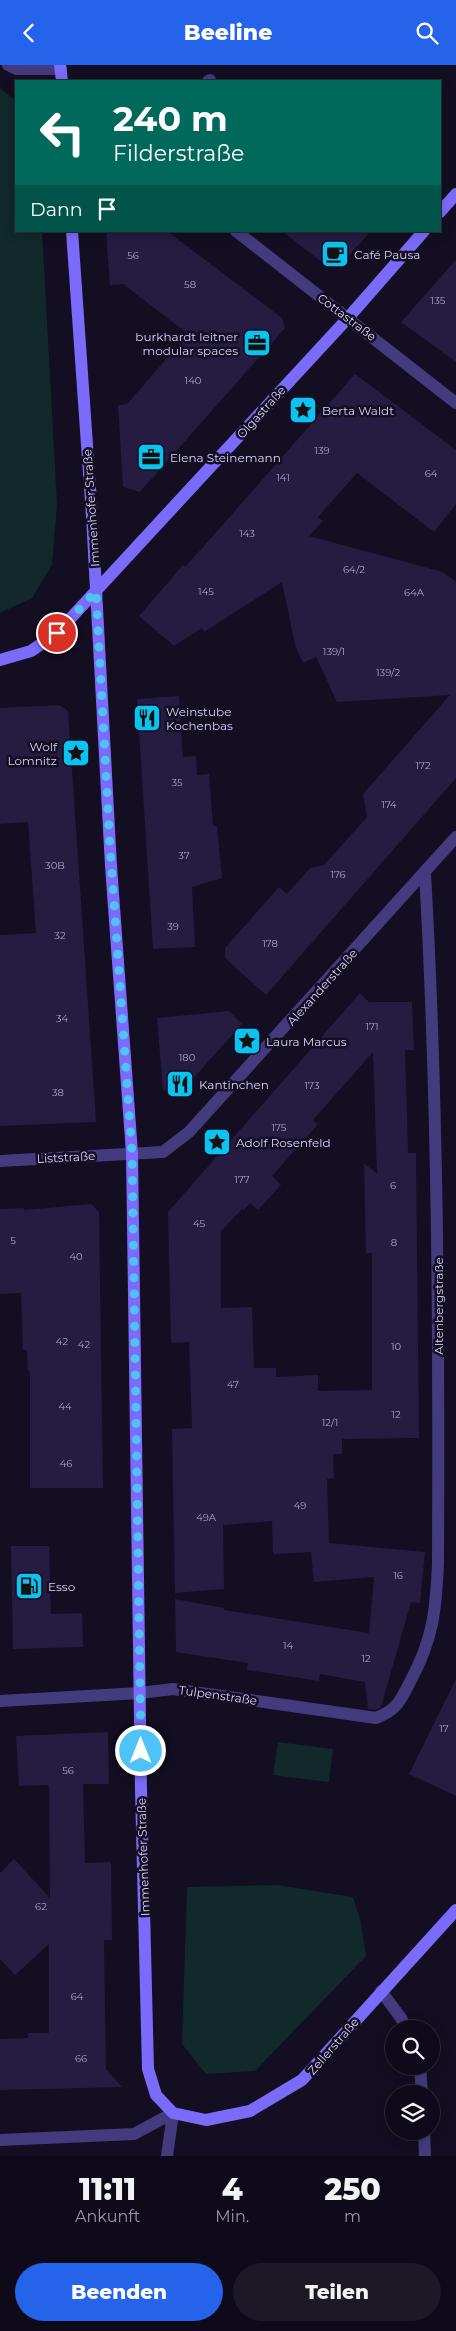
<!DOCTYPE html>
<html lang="de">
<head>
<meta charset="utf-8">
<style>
  body { margin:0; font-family:Montserrat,sans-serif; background:#1c1826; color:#f1f3f6; height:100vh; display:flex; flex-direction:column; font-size:19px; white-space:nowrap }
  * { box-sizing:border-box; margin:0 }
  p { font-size:16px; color:#9b9aa2 }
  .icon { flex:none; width:28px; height:28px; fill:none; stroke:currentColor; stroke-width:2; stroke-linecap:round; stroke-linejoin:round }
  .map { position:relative; height:2091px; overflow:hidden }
  .side { display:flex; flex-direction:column; background:#0e0a19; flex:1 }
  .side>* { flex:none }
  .top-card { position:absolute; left:15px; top:15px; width:426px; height:152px; border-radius:0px; box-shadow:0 2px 12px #0003,0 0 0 1px #2e2b38; background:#00695c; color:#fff; overflow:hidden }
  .fabs { position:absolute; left:385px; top:1955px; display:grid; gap:10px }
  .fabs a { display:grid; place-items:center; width:55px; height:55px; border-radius:50%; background:#0e0a19; box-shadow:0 2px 12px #0003,0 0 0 1px #2e2b38; font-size:25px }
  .pin { position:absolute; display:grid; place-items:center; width:42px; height:42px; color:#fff; margin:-21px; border:2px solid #fff; border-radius:50%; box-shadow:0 1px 5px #0007 }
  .me { position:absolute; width:55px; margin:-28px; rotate:0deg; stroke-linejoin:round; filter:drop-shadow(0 0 4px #0008) }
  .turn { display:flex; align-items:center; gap:18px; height:105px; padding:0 15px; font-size:22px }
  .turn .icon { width:65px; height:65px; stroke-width:2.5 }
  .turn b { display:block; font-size:35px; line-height:42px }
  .then { display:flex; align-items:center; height:48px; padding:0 15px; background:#0003; gap:10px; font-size:19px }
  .eta { display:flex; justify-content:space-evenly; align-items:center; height:85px; text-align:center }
  .eta b { font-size:30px; font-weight:800; line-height:35px }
  .action { display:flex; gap:10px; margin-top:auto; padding:10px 15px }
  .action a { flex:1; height:58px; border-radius:30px; background:#2563eb; color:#fff; font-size:20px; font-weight:800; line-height:58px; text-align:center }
  .action a+a { background:#1c1826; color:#f1f3f6 }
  header { display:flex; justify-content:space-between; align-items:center; height:65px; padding:0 15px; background:#2563eb; color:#fff; font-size:22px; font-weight:800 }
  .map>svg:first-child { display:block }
  .green { fill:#11292b }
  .building { fill:#261b41; fill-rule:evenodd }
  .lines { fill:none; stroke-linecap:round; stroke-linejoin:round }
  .street { stroke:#443b7e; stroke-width:12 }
  .secondary { stroke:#7c6bfa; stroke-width:12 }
  .route { stroke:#4fc3f7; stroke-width:9; stroke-dasharray:0 16.2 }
  .labels { text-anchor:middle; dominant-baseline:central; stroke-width:5; stroke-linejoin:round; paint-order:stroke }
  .number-label { font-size:10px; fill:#ada3ce }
  .poi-label { font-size:12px; fill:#dad0fd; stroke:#130e21; text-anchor:start }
  .street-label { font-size:12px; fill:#dad0fd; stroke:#130e21 }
</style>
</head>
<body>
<header><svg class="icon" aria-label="back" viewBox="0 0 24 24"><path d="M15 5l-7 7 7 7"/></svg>Beeline<svg class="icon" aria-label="search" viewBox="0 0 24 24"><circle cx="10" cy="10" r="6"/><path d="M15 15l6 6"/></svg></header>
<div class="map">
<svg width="456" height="2091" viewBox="0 0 456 2091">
  <rect width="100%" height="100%" fill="#130e21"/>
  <!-- green -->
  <g class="green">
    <polygon points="0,23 16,36 16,166 42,166 57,440 52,500 32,533 0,548"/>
    <polygon points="278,1677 333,1684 329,1717 273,1710"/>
    <polygon points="277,1820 353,1832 361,1858 366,1891 255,2006 206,2009 182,1979 187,1822"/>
  </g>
  <!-- building -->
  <g class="building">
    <polygon points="106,166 167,166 282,253 285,263 140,427 123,422 118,340 127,339 188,269 123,219 110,220"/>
    <polygon points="282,166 371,166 339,202 328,202"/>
    <polygon points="456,195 456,297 401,257"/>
    <polygon points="355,309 456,385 456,439 434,467 357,408 318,452 323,456 309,471 443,507 456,517 456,713 266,930 225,893 225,883 279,822 287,829 310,803 324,800 367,752 363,729 450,630 337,637 316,592 303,598 295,580 282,517 204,567 202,563 174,581 139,551 183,500 185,502 212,472"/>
    <polygon points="179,631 183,692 196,691 197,710 209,709 213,761 217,761 222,813 192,822 195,882 153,884 137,634"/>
    <polygon points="59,640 68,646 96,1057 0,1061 0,870 36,868 28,757 0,759 0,643"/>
    <path d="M360,928l9,9h43l2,48h-9l3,103h8l3,285 -77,1v15h-9l1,24 -7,1 2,64 96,9 -5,51 -9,-1 -30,105 -6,3 -7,-1 -3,-27 -45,-8 -1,7 -72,-11 1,-7 -72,-11 -1,-53 49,9v2l145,23 5,-56 -60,5 -3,-30 -38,2 -1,-33 -49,4 1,64 -49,4 -2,-103 -1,-61 20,-1 -3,-86 -18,1 -3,-131zM373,987l4,122 -13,-11 2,90h6v137l-54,1v-16l-42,2v-9h-22l-2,-61 -31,1v-77l21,-22 2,1 6,-7 8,7 23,-25 -9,-9 46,-52 -5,-4z"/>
    <polygon points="229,946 242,959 180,1028 163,1025 157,953"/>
    <polygon points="91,1139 99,1147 103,1423 30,1423 30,1306 28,1306 27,1285 23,1285 21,1228 0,1229 0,1144 24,1143 24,1145"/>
    <polygon points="11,1481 49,1481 51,1549 82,1548 83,1582 13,1584"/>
    <polygon points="456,1614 456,1731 409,1709"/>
    <polygon points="108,1667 109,1719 83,1719 85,1798 111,1797 112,1875 104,1875 106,2004 122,2022 0,2025 0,1974 28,1973 28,1968 49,1968 49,1879 15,1910 0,1894 0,1808 14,1794 50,1833 49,1720 19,1721 16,1671"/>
  </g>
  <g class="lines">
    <!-- street -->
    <g class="street">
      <polyline points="8,0 16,4 61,4"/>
      <polyline points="208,16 210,15"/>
      <polyline points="236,166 456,338"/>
      <polyline points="0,1096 163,1087 189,1067 456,772"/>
      <path d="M0,1636l140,-8 33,-4 203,29c22,-8 25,-19 35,-38 22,-41 25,-70 27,-116 1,-230 0,-461 -13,-691"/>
      <polyline points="381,1926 401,1953 406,1964"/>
      <polyline points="420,2001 422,2029"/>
      <polyline points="424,2066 425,2091"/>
      <polyline points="0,2075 134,2069 173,2048"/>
      <polyline points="167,2091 173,2048"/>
    </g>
    <!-- secondary -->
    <g class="secondary">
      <polyline points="60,0 62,16"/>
      <polyline points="440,147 456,129"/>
      <polyline points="72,166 92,451 111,801 132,1088 141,1725 148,2004 156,2030 173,2048 206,2055 250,2046 302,2015 456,1845"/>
      <polyline points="0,595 31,586 57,568 348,253 424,166"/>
    </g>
  </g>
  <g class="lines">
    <!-- route -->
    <polyline class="route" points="57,568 96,526 110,782 132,1088 141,1686"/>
  </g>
  <!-- icons -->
  <defs>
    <g id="cafe-square" transform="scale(1.4375)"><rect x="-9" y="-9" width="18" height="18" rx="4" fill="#09c3f1" stroke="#130e21"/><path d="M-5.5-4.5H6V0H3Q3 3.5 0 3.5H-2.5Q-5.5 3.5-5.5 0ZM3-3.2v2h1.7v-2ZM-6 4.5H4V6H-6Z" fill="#111"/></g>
    <g id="office-square" transform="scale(1.4375)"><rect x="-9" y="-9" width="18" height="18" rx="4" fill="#09c3f1" stroke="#130e21"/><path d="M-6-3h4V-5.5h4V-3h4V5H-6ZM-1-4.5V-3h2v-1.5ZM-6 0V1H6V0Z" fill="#111"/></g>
    <g id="sight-square" transform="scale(1.4375)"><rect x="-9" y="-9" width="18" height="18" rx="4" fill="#09c3f1" stroke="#130e21"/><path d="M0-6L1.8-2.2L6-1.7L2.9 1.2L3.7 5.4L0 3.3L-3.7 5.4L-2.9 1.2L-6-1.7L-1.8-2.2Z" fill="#111"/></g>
    <g id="restaurant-square" transform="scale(1.4375)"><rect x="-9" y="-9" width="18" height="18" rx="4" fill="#09c3f1" stroke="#130e21"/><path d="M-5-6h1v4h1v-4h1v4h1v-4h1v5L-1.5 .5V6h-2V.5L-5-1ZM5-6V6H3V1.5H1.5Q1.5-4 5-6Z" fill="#111"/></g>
    <g id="fuel-square" transform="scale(1.4375)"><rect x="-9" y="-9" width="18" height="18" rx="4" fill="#09c3f1" stroke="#130e21"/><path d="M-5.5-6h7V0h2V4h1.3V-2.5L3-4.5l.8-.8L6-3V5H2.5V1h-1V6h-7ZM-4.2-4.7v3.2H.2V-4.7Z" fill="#111"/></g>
  </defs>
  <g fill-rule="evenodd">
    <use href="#cafe-square" x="335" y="189"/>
    <use href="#office-square" x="257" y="278"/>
    <use href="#sight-square" x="303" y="345"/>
    <use href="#office-square" x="151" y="392"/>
    <use href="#restaurant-square" x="147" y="653"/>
    <use href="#sight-square" x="76" y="688"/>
    <use href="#sight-square" x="247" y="976"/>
    <use href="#restaurant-square" x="180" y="1019"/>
    <use href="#sight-square" x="217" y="1077"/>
    <use href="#fuel-square" x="29" y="1521"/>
  </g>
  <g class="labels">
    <!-- number labels -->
    <g class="number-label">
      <text x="133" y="190">56</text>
      <text x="190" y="219">58</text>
      <text x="438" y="235">135</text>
      <text x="193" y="315">140</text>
      <text x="322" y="385">139</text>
      <text x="431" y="408">64</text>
      <text x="283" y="412">141</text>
      <text x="247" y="468">143</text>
      <text x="354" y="504">64/2</text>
      <text x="206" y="526">145</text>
      <text x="414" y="527">64A</text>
      <text x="334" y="586">139/1</text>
      <text x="388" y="607">139/2</text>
      <text x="423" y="700">172</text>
      <text x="177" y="717">35</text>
      <text x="389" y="739">174</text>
      <text x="184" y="790">37</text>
      <text x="55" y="800">30B</text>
      <text x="338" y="809">176</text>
      <text x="173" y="861">39</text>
      <text x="60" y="870">32</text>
      <text x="270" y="878">178</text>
      <text x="62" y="953">34</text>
      <text x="372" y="961">171</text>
      <text x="187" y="992">180</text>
      <text x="312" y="1020">173</text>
      <text x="58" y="1027">38</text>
      <text x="279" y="1062">175</text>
      <text x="242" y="1114">177</text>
      <text x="393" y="1120">6</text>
      <text x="199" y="1158">45</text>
      <text x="13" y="1175">5</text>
      <text x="394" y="1177">8</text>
      <text x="76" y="1191">40</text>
      <text x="62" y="1276">42</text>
      <text x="84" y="1279">42</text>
      <text x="396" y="1281">10</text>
      <text x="233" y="1319">47</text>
      <text x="65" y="1341">44</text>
      <text x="396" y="1349">12</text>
      <text x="330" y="1357">12/1</text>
      <text x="66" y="1398">46</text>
      <text x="300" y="1440">49</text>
      <text x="206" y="1452">49A</text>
      <text x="398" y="1510">16</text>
      <text x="288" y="1580">14</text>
      <text x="366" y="1593">12</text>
      <text x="444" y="1663">17</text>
      <text x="68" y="1705">56</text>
      <text x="41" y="1841">62</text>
      <text x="77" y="1931">64</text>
      <text x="81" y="1993">66</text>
    </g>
    <!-- poi labels -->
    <g class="poi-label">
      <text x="354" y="189">Café Pausa</text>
      <text x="238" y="271" text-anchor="end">burkhardt leitner<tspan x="238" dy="14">modular spaces</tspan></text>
      <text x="322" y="345">Berta Waldt</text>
      <text x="170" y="392">Elena Steinemann</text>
      <text x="166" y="646">Weinstube<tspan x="166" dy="14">Kochenbas</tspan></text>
      <text x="57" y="681" text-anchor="end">Wolf<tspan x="57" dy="14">Lomnitz</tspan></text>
      <text x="266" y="976">Laura Marcus</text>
      <text x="199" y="1019">Kantinchen</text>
      <text x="236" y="1077">Adolf Rosenfeld</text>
      <text x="48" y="1521">Esso</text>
    </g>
    <!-- street labels -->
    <g class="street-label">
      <text transform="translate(347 252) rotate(37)">Cottastraße</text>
      <text transform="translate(261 347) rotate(-48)">Olgastraße</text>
      <text transform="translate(91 443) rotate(-94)">Immenhofer Straße</text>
      <text transform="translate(322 922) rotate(-48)">Alexanderstraße</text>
      <text transform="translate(66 1092) rotate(-3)">Liststraße</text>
      <text transform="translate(438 1241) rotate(-90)">Altenbergstraße</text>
      <text transform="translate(218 1630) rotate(8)">Tulpenstraße</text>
      <text transform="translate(143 1792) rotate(-92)">Immenhofer Straße</text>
      <text transform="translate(333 1981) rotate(-49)">Zellerstraße</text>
    </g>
  </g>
</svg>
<div class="fabs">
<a><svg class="icon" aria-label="search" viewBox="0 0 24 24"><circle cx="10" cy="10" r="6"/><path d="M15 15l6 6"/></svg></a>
<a><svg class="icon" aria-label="layers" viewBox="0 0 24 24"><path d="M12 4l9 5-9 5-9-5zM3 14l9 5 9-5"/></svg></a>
</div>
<div class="pin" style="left:57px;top:568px;background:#d93025"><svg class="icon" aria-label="arrive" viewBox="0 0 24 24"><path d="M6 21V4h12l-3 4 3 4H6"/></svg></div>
<svg class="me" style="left:141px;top:1686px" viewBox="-20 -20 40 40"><circle r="17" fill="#4fc3f7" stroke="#fff" stroke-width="3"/><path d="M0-11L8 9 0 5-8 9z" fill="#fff"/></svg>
<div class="top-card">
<div class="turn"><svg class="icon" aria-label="left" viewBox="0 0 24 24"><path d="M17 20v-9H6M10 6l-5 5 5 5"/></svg><div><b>240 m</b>Filderstraße</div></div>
<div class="then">Dann<svg class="icon" aria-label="arrive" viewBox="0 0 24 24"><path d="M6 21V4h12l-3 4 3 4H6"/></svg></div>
</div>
</div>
<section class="side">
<div class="eta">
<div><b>11:11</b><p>Ankunft</p></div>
<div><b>4</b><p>Min.</p></div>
<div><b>250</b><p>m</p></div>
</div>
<div class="action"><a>Beenden</a><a>Teilen</a></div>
</section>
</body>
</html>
